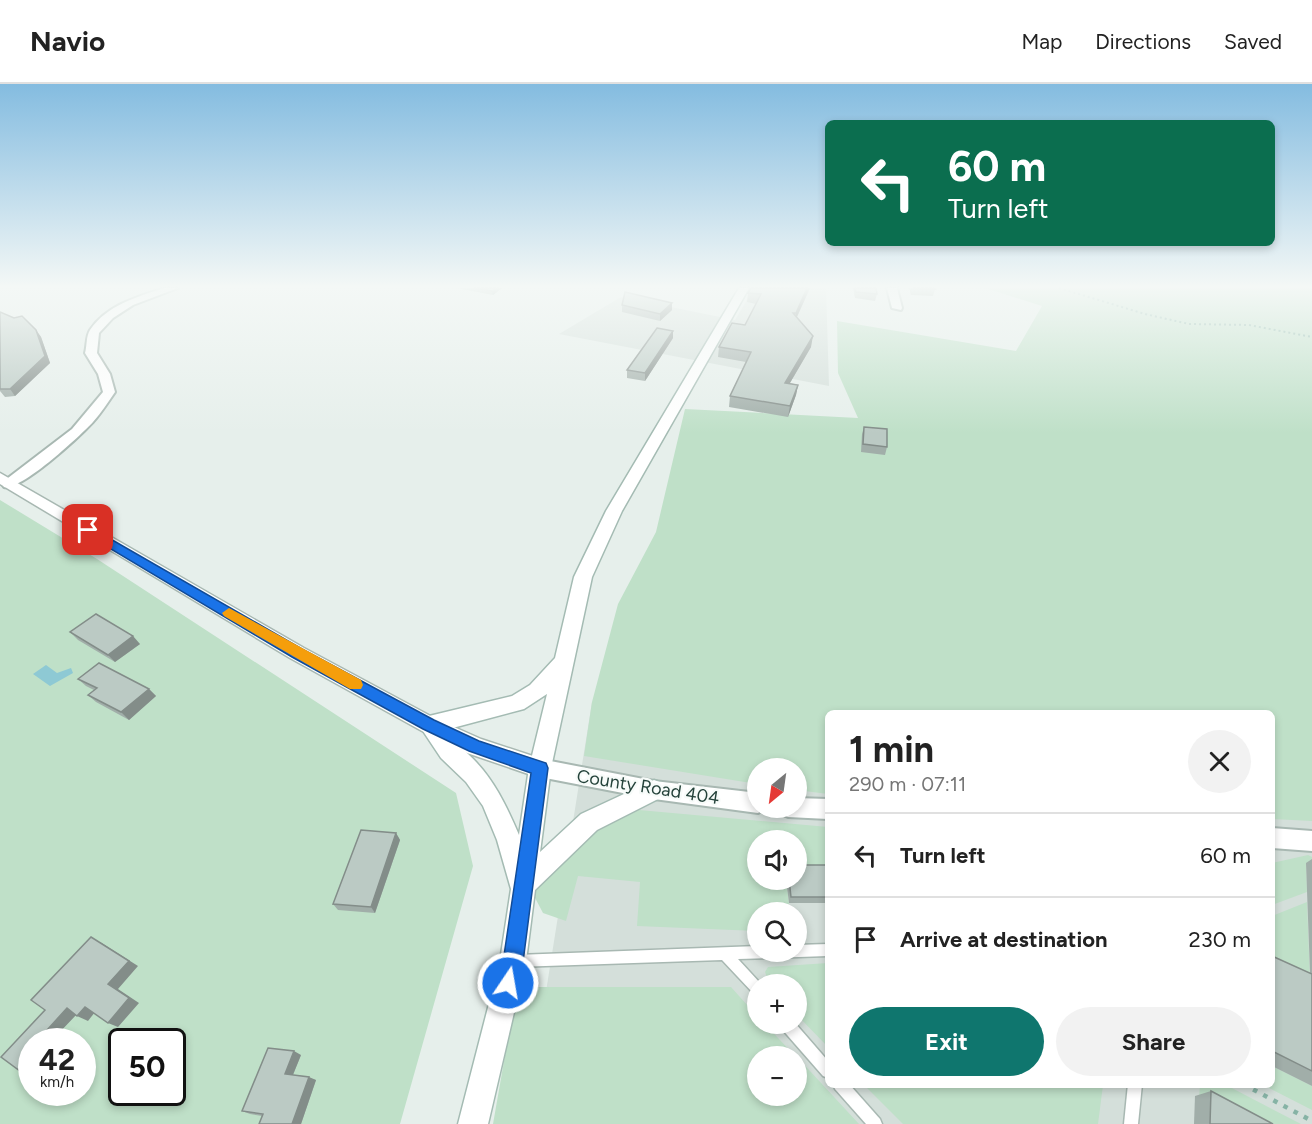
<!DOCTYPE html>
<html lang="en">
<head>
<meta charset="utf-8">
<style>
  body { margin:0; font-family:Figtree,sans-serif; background:#f2f2f2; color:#222; height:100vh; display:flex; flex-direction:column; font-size:22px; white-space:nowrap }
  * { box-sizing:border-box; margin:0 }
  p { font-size:20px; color:#767676 }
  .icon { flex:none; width:33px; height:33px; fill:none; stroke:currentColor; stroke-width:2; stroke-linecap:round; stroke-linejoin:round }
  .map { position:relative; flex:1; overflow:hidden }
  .details { position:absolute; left:825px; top:626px; width:450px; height:378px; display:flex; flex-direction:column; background:#fff; border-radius:9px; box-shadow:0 3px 9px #0003 }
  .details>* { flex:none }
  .banner { position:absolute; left:825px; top:36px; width:450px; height:126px; border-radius:9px; box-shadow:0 3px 9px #0003; background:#0b6e4f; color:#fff; overflow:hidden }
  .needle { width:39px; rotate:209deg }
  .controls { position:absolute; left:747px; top:674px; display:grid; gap:12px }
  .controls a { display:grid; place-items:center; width:60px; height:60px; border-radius:50%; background:#fff; box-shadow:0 3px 9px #0003; font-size:30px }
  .speed { position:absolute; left:18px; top:944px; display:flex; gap:12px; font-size:30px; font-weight:700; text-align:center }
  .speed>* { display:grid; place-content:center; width:78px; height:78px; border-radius:50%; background:#fff; box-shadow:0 3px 9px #0003; line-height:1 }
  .speed small { font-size:15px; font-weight:400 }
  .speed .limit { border:3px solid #111; border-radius:9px; background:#fff; color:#111 }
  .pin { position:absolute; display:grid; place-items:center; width:51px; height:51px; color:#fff; margin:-26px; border-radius:12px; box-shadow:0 3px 9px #0006 }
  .me { position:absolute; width:66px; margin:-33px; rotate:12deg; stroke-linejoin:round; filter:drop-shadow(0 0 4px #0008) }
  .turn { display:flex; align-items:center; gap:21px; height:126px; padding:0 24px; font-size:27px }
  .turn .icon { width:78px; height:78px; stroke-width:2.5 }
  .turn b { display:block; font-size:42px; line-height:51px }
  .round { display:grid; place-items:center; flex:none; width:63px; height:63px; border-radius:32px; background:#f2f2f2 }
  .head { display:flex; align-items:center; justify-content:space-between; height:102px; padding:0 24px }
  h1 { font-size:36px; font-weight:700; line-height:45px }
  .primary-button { display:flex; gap:12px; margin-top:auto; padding:12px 24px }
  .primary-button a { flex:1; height:69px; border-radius:36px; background:#0f766e; color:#fff; font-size:24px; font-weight:700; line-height:69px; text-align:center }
  .primary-button a+a { background:#f2f2f2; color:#222 }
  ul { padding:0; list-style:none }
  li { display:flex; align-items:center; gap:18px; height:84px; padding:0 24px; border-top:2px solid #e0e0e0 }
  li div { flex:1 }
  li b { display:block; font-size:22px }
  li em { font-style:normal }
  header { display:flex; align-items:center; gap:36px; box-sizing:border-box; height:84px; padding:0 30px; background:#fff; border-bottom:2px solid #e0e0e0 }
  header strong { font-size:28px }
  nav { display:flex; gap:33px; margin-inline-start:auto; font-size:21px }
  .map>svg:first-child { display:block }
  .built { fill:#d4dfda; fill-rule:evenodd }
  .green { fill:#bfe0c8; fill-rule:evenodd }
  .water { fill:#8ec9d4 }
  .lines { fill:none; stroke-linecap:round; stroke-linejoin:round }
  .service-casing { stroke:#a8b8b2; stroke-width:3 }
  .minor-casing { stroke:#a8b8b2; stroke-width:4 }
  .tertiary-casing { stroke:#a8b8b2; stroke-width:3 }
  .secondary-casing { stroke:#a4bbb3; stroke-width:3 }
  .path-far1 { stroke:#86b3a5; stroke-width:2; stroke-dasharray:2 3; stroke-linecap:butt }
  .path { stroke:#86b3a5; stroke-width:4.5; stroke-dasharray:4.5 7; stroke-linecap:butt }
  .service { fill:#fff; fill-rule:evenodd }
  .minor { fill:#fff; fill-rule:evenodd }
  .tertiary { fill:#fff; fill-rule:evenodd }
  .secondary { fill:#fff; fill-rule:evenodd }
  .wall { fill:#a1aea9 }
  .shaded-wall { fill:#838d89 }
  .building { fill:#bbcac4; stroke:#838d89; stroke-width:1.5 }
  .route { fill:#1a73e8; stroke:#114b97; stroke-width:1.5 }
  .slow { fill:#f59e0b }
  .labels { text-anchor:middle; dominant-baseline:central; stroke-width:4.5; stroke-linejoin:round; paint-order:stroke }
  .near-street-label { font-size:18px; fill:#24423a; stroke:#f7fbf9 }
</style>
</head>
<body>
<header>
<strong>Navio</strong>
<nav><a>Map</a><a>Directions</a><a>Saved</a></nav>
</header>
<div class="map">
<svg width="1312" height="1040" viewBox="0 0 1312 1040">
  <rect width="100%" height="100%" fill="#e6efeb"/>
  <!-- built -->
  <g class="built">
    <polygon points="754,204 826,204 829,302 559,250 621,213 735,236"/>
    <path d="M1312,613v427h-787l67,-422 237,10 -1,372h444v-372zM758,684h38v39h-38zM758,756h38v39h-38zM758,828h38v39h-38zM758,900h38v39h-38zM758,972h38v39h-38z"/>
  </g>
  <!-- green -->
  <g class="green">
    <polygon points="985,204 1312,204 1312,737 1272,735 1272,628 828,628 828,710 797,706 796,684 758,684 757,700 584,672 592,618 618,520 656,448 685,325 858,334 838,289 837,237 1016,267 1042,222"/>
    <path d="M0,416l97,59 359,234 17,73 -73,258h-400zM32,957h50v51h-50zM122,957h50v51h-50z"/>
    <polygon points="639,726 828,743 828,788 797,787 796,756 758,756 758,795 786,795 790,828 758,828 757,847 637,842 640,798 578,792 566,837 543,829 533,810 537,798 594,744 619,729"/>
    <polygon points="1308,771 1312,773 1312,781 1306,779 1307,808 1272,821 1272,779"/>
    <polygon points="1307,818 1310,896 1272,884 1272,832"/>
    <polygon points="828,879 828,963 797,931 796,900 770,900 765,888 768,883"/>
    <polygon points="517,903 731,903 757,932 758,939 764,939 795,972 758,972 758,1011 796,1011 797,973 859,1040 493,1040"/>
    <polygon points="1272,982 1312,1002 1312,1026 1263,1001 1272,1000"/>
    <polygon points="864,1001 1103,1001 1098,1040 903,1040"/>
    <polygon points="1200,1001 1226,1001 1301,1040 1247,1040 1199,1014"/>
  </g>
  <!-- water -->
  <polygon class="water" points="46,581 57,589 71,584 73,589 50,602 33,590"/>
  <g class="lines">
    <!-- service casing -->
    <g class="service-casing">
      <g id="service">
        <polygon points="828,860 828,872 738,875 761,900 758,900 758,912 754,910 722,876 516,883 512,881 510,877 512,873 516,871 758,862 758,867 796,867 796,861"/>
        <polygon points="780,939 795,939 828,977 828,994 823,992 781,944"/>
        <polygon points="833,1000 849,1000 880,1035 882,1040 866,1040 835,1005"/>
        <polygon points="1128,1000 1142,1000 1138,1040 1124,1040"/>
      </g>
    </g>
    <!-- minor casing -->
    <g class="minor-casing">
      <g id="minor">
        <path d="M164,204h14l-45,17 -20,13 -14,15 -2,20 13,21 5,18c-7,10 -14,21 -22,30 -13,14 -72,69 -89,65l-2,-3 2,-3 68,-52 31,-37 -5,-18 -13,-21c2,-7 1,-17 5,-23 17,-25 47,-33 74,-42z"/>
        <polygon points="887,204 897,204 902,224 901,226 892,224"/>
        <polygon points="540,675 654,697 758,709 758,723 767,723 758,729 654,715 540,693 533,690 530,684 533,678"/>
        <polygon points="796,714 828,715 828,735 788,733 781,730 778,723 796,723"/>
        <polygon points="1272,744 1312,747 1312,767 1272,764"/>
      </g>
    </g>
    <!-- tertiary casing -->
    <g class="tertiary-casing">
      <polygon id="tertiary" points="0,389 304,564 436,635 481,655 548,677 551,684 548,691 540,694 467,669 422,647 290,574 0,400"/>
    </g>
    <!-- secondary casing -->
    <g class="secondary-casing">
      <path id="secondary" d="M739,204h10l-127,223 -30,66 -41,191 -11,84 41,-38 73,-34 8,3 3,7 -3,7 -65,33 -62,60 -9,71 -38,163h-30l42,-163 11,-72 -14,-49 -14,-34 -17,-24 -25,-24 -22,-33 3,-6 7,-3 83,-20 18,-11 25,-27 19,-81 32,-66zM547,610l-18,74 -10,67c-10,-23 -20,-45 -36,-65 -11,-14 -26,-25 -38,-40l79,-21z"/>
    </g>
    <!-- path-far1 -->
    <polyline class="path-far1" points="1059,204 1145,230 1189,240 1249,241 1312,253"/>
    <!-- path -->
    <polyline class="path" points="1243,1000 1312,1037"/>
    <!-- service -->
    <use href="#service" class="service"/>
    <!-- minor -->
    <use href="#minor" class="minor"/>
    <!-- tertiary -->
    <use href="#tertiary" class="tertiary"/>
    <!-- secondary -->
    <use href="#secondary" class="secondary"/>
  </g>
  <!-- wall -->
  <g class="wall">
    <polygon points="456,204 502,204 493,211"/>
    <polygon points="810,204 797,233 811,263 790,299 798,301 796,311 788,333 729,323 730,312 746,278 718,273 719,263 745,241 756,220 747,218 748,209"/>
    <polygon points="853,204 876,204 877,210 875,217 855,214"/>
    <polygon points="909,204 934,204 935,205 933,212 911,211"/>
    <polygon points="672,219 672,226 660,237 622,228 622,221"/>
    <polygon points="0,228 36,246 41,253 50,279 15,312 5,313 0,307"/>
    <polygon points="673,254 645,297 627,294 627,286"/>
    <polygon points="864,343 887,363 885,371 861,368 862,350"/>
    <polygon points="70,548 140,560 115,578 78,556"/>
    <polygon points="78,595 149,605 156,612 129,636 96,618 88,611 94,606 86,602"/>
    <polygon points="396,749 400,756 375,829 338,826 333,820"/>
    <polygon points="1312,775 1312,1002 1272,982 1272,872 1310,889 1306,779"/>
    <polygon points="828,781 828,819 789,819 786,795 796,795"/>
    <polygon points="301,971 293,991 316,996 301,1040 259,1040 262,1032 250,1030 242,1027"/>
    <polygon points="1211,1007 1273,1040 1194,1040 1195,1012"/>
  </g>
  <!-- shaded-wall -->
  <g class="shaded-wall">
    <polygon points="497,204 502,204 493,211 492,207"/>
    <polygon points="807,204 810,204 794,239 796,229"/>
    <polygon points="672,219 672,226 660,237 660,230"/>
    <polygon points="36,246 41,253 50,279 15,312 10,305"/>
    <polygon points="673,247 673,254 645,297 645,289"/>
    <polygon points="813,252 811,263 784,309 785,299"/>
    <polygon points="798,301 796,311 788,333 790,322"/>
    <polygon points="133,552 140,560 115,578 108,571"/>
    <polygon points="149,605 156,612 129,636 121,628"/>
    <polygon points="396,749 400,756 375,829 371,823"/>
    <polygon points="100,858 138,882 118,905 139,919 118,943 108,939"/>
    <polygon points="85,923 95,928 88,937 77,932"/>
    <polygon points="67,924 78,929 58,950 68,957 54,957 47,946"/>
    <polygon points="294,967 301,971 292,993 285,990"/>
    <polygon points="32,982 32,993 24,990"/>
    <polygon points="309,993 316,996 301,1040 292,1040"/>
  </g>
  <!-- building -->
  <g class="building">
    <polygon points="474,204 497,204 492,207"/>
    <polygon points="751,204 807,204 796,229 793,229 813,252 785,299 798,301 790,322 730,312 751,268 719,263 732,239 745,241 761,210 748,209"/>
    <polygon points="855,204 876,204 877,210 856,208"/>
    <polygon points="913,204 934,204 935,205"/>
    <polygon points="625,208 672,219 660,230 622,221"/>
    <polygon points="0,228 14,234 22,232 36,246 45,272 10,305 0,305"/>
    <polygon points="657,244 673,247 645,289 627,286"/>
    <polygon points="864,343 887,345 887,363 863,360"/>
    <polygon points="96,530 133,552 108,571 70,548"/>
    <polygon points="99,579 149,605 121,628 88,611 97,604 78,595"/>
    <polygon points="361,746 396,749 371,823 333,820"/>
    <polygon points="796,781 828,781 828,813 791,813 789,795 796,795"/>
    <polygon points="91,853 129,877 108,900 129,914 108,939 85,923 77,932 67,924 47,946 58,953 54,957 32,957 32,982 24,990 1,973 45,926 31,916"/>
    <polygon points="1272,872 1312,890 1312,987 1272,967"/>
    <polygon points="268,964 294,967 285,990 309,993 292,1040 259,1040 263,1030 242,1027"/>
    <polygon points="1211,1007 1273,1040 1210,1040"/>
  </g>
  <!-- sky -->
  <linearGradient id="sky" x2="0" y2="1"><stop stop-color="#84bce0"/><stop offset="0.58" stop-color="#f4f8f6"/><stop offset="1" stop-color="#f4f8f6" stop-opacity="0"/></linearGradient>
  <rect width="1312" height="349" fill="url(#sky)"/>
  <!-- route -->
  <polygon class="route" points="88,442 302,565 434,636 479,657 546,679 548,684 523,878 515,906 508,909 501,906 498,899 503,878 531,689 469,667 423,645 292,573 84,449 82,446 84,443"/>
  <!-- slow -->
  <polygon class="slow" points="229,524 361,596 363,601 361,605 350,605 224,532 222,529"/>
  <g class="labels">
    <!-- near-street labels -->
    <g class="near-street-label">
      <text transform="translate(648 703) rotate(9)">County Road 404</text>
    </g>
  </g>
</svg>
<div class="controls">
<a><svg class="needle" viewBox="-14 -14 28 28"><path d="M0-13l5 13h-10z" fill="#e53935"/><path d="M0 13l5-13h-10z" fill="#767676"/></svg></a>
<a><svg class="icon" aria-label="sound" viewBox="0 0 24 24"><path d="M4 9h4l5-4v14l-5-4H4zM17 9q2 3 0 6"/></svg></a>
<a><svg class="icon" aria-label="search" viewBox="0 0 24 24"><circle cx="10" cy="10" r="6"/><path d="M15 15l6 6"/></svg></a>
<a>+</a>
<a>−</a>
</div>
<div class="speed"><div>42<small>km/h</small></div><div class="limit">50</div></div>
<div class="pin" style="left:88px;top:446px;background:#d93025"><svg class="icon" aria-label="arrive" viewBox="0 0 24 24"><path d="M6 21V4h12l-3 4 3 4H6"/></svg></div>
<svg class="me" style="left:508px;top:899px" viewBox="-20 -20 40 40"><circle r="17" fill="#1a73e8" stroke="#fff" stroke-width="3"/><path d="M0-11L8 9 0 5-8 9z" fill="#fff"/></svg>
<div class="banner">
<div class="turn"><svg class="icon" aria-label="left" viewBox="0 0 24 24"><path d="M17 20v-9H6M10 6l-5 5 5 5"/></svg><div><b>60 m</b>Turn left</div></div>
</div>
<section class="details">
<div class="head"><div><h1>1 min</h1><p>290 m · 07:11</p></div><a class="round"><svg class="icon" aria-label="close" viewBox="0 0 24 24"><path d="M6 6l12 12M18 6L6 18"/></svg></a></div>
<ul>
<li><svg class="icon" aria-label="left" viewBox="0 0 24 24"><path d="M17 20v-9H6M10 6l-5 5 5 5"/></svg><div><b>Turn left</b></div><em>60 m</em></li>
<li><svg class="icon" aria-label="arrive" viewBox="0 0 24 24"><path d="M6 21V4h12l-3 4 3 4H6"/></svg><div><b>Arrive at destination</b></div><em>230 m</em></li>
</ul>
<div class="primary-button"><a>Exit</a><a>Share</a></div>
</section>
</div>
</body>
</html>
